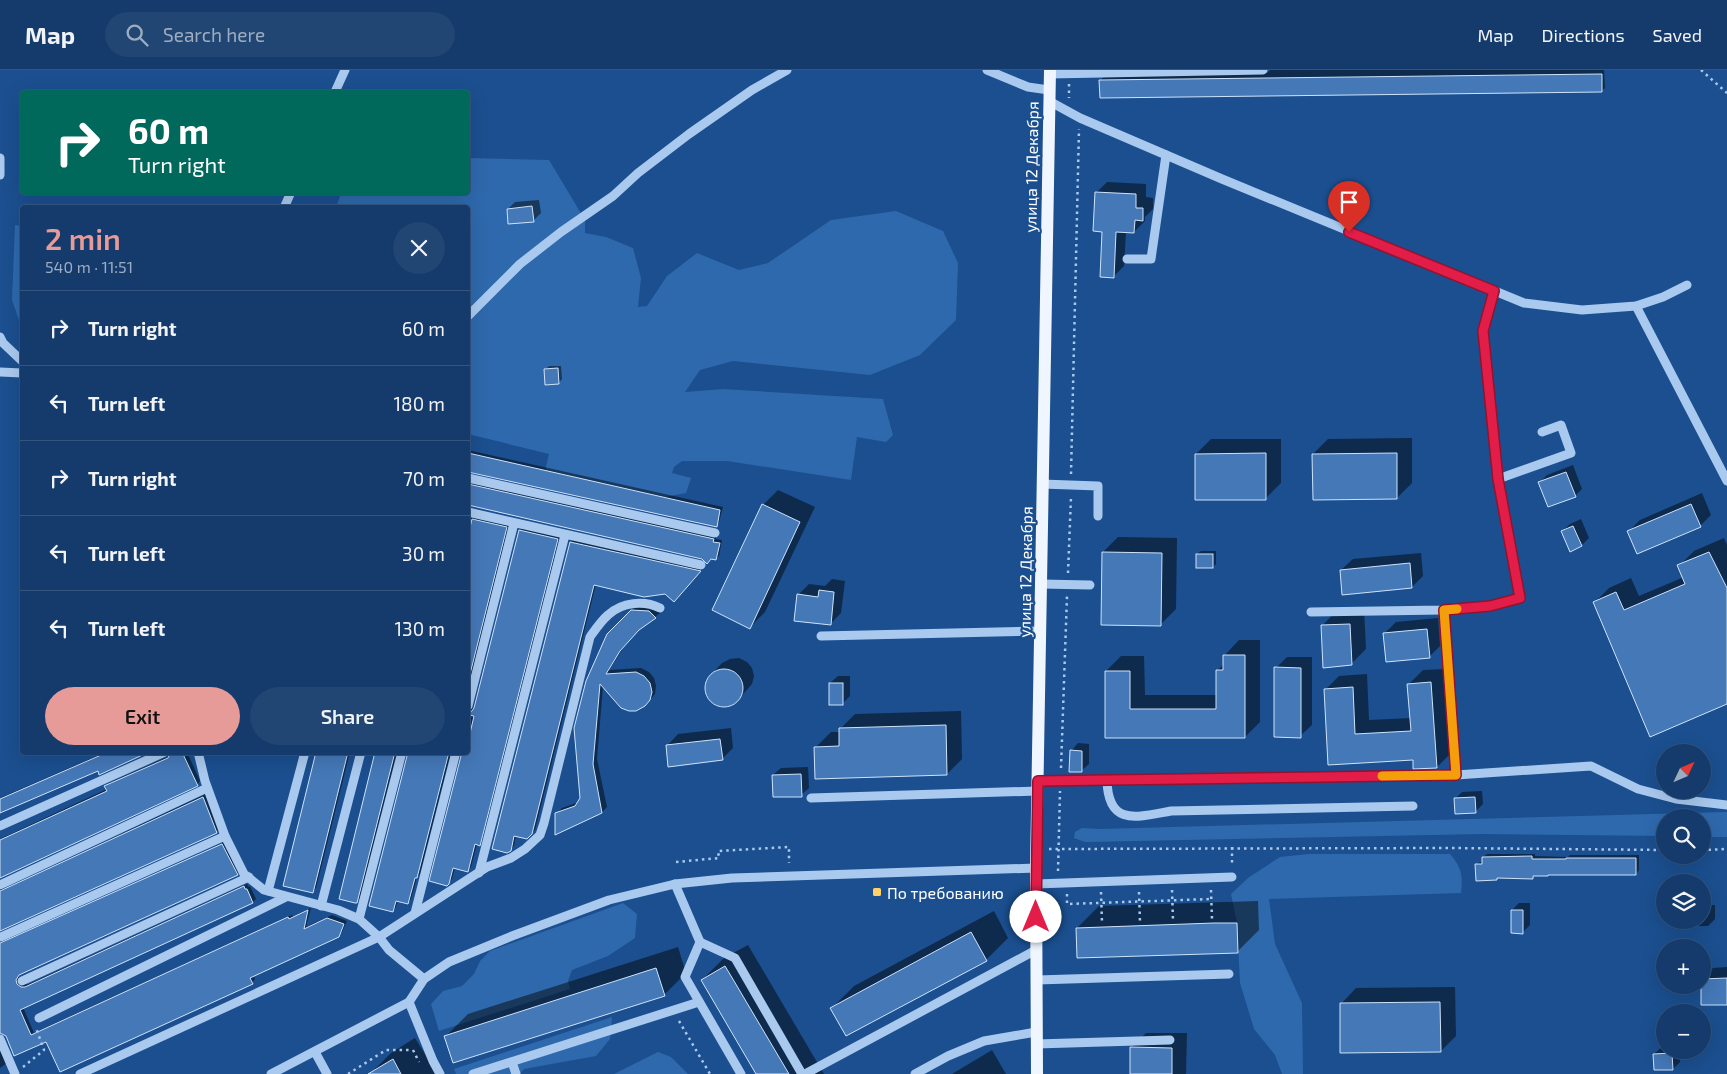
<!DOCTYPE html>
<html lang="en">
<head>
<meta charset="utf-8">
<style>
  body { margin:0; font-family:"Exo 2",sans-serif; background:#214673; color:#f1f3f6; height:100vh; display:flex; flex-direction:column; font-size:19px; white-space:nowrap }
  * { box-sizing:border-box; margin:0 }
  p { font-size:16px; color:#9dadc1 }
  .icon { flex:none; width:28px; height:28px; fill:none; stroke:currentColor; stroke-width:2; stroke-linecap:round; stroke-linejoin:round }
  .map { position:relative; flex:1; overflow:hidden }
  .drawer { position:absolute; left:20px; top:135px; width:450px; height:550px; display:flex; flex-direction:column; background:#143b6b; border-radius:5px; box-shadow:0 5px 20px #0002,0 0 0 1px #33557e }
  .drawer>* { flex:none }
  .top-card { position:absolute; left:20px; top:20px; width:450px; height:105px; border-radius:5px; box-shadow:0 5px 20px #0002,0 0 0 1px #33557e; background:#00695c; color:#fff; overflow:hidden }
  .needle { width:32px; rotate:46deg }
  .controls { position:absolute; left:1656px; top:674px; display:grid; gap:10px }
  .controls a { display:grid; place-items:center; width:55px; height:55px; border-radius:50%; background:#143b6b; box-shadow:0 5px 20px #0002,0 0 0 1px #33557e; font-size:25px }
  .pin { position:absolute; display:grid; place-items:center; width:42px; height:42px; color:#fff; margin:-51px -21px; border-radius:50% 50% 50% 0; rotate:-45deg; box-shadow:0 0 5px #0007 }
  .pin .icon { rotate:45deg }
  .me { position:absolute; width:55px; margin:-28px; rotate:0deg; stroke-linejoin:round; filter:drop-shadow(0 0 4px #0008) }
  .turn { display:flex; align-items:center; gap:18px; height:105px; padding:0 25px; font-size:22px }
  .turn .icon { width:65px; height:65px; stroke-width:2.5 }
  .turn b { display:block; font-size:35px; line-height:42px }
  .round { display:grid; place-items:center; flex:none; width:52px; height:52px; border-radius:26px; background:#214673 }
  .headline { display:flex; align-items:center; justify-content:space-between; height:85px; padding:0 25px }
  h1 { font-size:30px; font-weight:600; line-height:38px; color:#e69b98 }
  .button { display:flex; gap:10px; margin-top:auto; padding:10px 25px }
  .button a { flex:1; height:58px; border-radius:30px; background:#e69b98; color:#111; font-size:20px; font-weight:600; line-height:58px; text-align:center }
  .button a+a { background:#214673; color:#f1f3f6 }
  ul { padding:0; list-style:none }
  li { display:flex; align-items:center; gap:15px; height:75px; padding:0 25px; border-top:1px solid #33557e }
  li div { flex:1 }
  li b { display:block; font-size:19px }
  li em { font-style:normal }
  header { display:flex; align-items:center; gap:30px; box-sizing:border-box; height:70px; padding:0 25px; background:#143b6b; border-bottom:1px solid #33557e }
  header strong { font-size:24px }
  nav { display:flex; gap:28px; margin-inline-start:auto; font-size:18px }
  .search { width:350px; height:45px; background:#214673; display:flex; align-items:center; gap:12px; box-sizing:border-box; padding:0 18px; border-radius:28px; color:#9dadc1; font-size:19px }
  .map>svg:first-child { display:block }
  .green { fill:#2e69ad }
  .shadow { fill:#0007 }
  .building { fill:#4478b7; stroke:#cfe3fa }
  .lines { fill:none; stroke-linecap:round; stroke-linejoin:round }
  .path { stroke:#a9c9ee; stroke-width:2.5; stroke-dasharray:2.5 4; stroke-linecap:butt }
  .minor { stroke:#a9c9ee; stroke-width:9 }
  .major { stroke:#f0f6ff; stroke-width:12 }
  .route-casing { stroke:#92132f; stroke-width:12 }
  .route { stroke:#e11d48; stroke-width:9 }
  .slow { stroke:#f59e0b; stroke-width:9 }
  .poi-dot { fill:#ffd166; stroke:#1b4f8f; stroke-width:2 }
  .labels { text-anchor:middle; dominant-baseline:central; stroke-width:4.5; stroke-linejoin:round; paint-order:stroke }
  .street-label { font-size:16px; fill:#fff; stroke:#1b4f8f }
  .poi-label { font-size:16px; fill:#fff; stroke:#1b4f8f; text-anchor:start }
</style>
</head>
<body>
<header>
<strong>Map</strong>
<div class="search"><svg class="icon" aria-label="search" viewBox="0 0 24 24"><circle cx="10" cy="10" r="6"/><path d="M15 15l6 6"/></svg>Search here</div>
<nav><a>Map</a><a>Directions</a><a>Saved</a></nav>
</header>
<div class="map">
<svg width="1727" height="1004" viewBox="0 0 1727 1004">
  <rect width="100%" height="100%" fill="#1b4f8f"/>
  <!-- green -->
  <g class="green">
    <polygon points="468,88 549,90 585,150 585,163 606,167 633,178 641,208 638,237 647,236 667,206 697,183 739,200 768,193 831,150 896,141 943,161 958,193 956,250 920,285 870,305 733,291 700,300 685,322 723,319 883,329 893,365 886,372 857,367 851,410 727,391 682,391 674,397 672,403 691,408 686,423 665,427 545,401 549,384 468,364 468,138 336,138 341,123 468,122"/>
    <polygon points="15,155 22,156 22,259 12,230"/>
    <polygon points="1727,742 1727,767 1703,767 1702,748 1665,748 1665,766 1482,764 1085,772 1074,768 1075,762 1082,758 1100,759"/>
    <path d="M1309,784h141c12,14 13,22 11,39l-192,6 6,45 27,59 1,71h-21l-7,-19 -21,-26 -14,-46 -3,-60 -6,-29 17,-16 32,-21z"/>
    <polygon points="623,833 637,844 635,868 608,886 572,900 568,911 570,919 439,961 431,934 443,921 462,916 474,904 480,891 490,881"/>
    <polygon points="612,947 610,969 596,986 524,999 520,1004 456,1004 454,999"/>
    <polygon points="658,982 671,987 688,1004 614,1004"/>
  </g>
  <!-- shadow -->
  <g class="shadow">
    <polygon points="1604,0 1605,18 1601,21 1101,27 1101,10 1104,6 1267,3 1270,0"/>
    <polygon points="1107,112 1146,114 1146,127 1153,128 1153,139 1145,147 1145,151 1134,162 1126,162 1124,196 1113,207 1096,123"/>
    <polygon points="539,130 541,143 533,151 508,139 515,132"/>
    <polygon points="549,296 561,296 562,309 559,313 545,300"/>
    <polygon points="1412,368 1412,413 1397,428 1313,384 1328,369"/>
    <polygon points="1211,369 1281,369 1281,413 1266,428 1196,384"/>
    <polygon points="468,380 723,437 719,452 716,456 468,401"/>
    <polygon points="1573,395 1582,419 1575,426 1540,412 1547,405"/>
    <polygon points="468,409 716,466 716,469 722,470 719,486 715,489 703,488 468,435"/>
    <polygon points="778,420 815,437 765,542 750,557 763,435"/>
    <polygon points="1702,423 1711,445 1700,456 1629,461 1640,450"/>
    <polygon points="468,443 509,454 468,619"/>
    <polygon points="1581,449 1589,468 1582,475 1562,461 1570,454"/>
    <polygon points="523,457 560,466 482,771 479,774 477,774 471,797 468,800 455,797 452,809 448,813 468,682 468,637 470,639 474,639 520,461"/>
    <polygon points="1118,467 1177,468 1176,539 1161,554 1103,482"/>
    <polygon points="1724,468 1727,475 1727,632 1594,533 1609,518 1631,508 1639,526 1684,507 1679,496 1694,481"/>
    <polygon points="574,469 703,498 678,527 666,523 596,514 535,760 526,767 516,765 514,776 510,780 571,472"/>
    <polygon points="1201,481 1216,481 1216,494 1213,497 1197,484"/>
    <polygon points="1421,483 1423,506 1412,517 1341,500 1353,489"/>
    <polygon points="832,509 845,511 841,543 830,554 798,525 809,514 825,516"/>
    <polygon points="637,536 654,536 660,543 640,558 625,575 609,600 641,598 649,602 654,608 656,616 655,624 650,630 603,616 597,689 607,737 602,742 557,743 562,738 579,732 582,728 608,565"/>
    <polygon points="1364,539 1366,579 1351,594 1322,556 1337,540"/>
    <polygon points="1438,548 1440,576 1429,587 1384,564 1396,552"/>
    <polygon points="1239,570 1260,570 1260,652 1245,667 1106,667 1106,601 1121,586 1144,586 1145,625 1218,625 1217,601 1224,594 1224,586"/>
    <polygon points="1287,587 1312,587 1312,655 1300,666 1276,598"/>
    <polygon points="739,588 747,592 752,598 754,606 752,614 736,632 727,636 720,636 714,633 708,627 705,620 706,613 711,605 722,593 730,589"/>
    <polygon points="1445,599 1451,683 1437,697 1414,689 1329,693 1325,620 1339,606 1367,604 1369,650 1411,648 1409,614 1423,600"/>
    <polygon points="838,606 850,606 850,626 843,633 830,613"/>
    <polygon points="961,641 962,689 947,704 816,677 831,662 840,662 840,659 855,644"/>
    <polygon points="731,658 733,678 722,689 667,676 678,664"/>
    <polygon points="1078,673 1089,674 1089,694 1081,701 1071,681"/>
    <polygon points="106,682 146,682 99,700 0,742 0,728"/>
    <polygon points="172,682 187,682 200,711 197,715 0,807 0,769 107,719 106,716 109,713 172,685"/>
    <polygon points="318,682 350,682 316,818 312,822"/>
    <polygon points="377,682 397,682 360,828 356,832"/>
    <polygon points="409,682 451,682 420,804 417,807 411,829 408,833 398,830 396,837 393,841"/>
    <polygon points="808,697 809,718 801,725 773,705 781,698"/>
    <polygon points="1482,721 1483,734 1475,742 1455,729 1462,722"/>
    <polygon points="206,724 220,758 216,762 0,859 0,817 7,818"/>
    <polygon points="226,772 240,801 237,804 20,904 19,906 20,911 25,914 29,914 247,814 249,817 250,816 256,829 253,832 23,937 34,963 292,845 293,847 311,838 306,857 332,845 347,851 342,862 338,866 253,905 255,909 252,913 46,970 7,965 0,962 0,867 1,869 8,870"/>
    <polygon points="1487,784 1535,784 1535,786 1568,787 1570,785 1639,785 1639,800 1636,804 1535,805 1532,808 1498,807 1496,809 1476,795 1480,792 1483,792 1483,787"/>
    <polygon points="1258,831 1259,860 1237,882 1077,858 1099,836"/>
    <polygon points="1519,833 1530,833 1530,855 1523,862 1512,840"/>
    <polygon points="1702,835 1715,835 1715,849 1708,856 1688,856 1688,850 1702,850"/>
    <polygon points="994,841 1008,868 986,890 832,938 854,916"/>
    <polygon points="748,875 824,1004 757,1004 702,910 724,888"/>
    <polygon points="678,877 686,903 664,925 446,966 468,944"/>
    <polygon points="1727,897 1727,933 1702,915 1702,908 1713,898"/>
    <polygon points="1455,917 1456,966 1441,981 1341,934 1356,918"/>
    <polygon points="1146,963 1187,963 1186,1004 1131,1004 1131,978"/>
    <polygon points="415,968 437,1004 370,1004 391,983"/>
    <polygon points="0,975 7,993 0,998"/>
    <polygon points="1662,977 1665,977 1665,980 1679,980 1680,992 1673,999 1654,984"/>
    <polygon points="992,980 1006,1004 952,1004"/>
  </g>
  <!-- building -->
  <g class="building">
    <polygon points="1602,4 1602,22 1100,28 1099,10"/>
    <polygon points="1095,122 1136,124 1136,138 1143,138 1143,151 1135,150 1134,163 1116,162 1114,208 1100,207 1102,162 1093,161"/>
    <polygon points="532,136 534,152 508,154 507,139"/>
    <polygon points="558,298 559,314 545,315 544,299"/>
    <polygon points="468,383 720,440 717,457 468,402"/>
    <polygon points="1266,383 1266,430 1195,430 1195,384"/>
    <polygon points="1397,383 1397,429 1313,430 1312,384"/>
    <polygon points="1566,402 1576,427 1548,437 1538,412"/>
    <polygon points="468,414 714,469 713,472 720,473 716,490 711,489 707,494 702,489 468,435"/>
    <polygon points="762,434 800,452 750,559 712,540"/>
    <polygon points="1691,434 1701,457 1637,484 1627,461"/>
    <polygon points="472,449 507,457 468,612 468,466"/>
    <polygon points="1573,456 1582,476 1570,482 1561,461"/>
    <polygon points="519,460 558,469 480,776 475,774 468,802 453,798 449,814 447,816 429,811 462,682 468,682 468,672 474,646 468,645 468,642 472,641 474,638"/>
    <polygon points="570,472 701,501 674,532 665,524 644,527 594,515 532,764 527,769 514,766 511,781 507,783 492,779"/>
    <polygon points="1102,482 1162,483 1161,556 1101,555"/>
    <polygon points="1709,482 1727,518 1727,634 1650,667 1593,532 1616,522 1624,540 1685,514 1677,495"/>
    <rect x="1196" y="484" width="17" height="14"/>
    <polygon points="1410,493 1412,518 1342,525 1340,500"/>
    <polygon points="819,520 834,522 831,555 794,551 797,524 818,527"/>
    <polygon points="631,540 649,541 656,548 639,560 620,581 606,604 636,602 644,606 650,613 652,622 650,630 645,636 636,641 629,641 621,638 600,614 593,694 602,743 555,765 555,743 575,736 580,728 574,658 586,611 607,564"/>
    <polygon points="1350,554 1352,595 1323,598 1321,555"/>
    <polygon points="1427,559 1430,588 1386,592 1383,563"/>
    <polygon points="1223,585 1245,585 1245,668 1105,668 1105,601 1130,601 1130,639 1216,639 1216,600 1223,600"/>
    <polygon points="1274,597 1301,598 1301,668 1274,667"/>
    <circle cx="724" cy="618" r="19"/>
    <polygon points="1431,612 1437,698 1413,699 1413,690 1328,695 1324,619 1353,617 1355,664 1411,661 1407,614"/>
    <rect x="829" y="613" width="14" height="22"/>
    <polygon points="946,655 947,705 815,709 814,677 839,676 839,658"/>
    <polygon points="720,669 723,690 668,697 666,675"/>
    <polygon points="1070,680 1082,681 1082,702 1069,702"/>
    <polygon points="108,682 149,682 99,705 98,701 0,743 0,729"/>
    <polygon points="171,682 182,682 198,716 0,808 0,770 107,721 104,716 168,688"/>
    <polygon points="316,682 348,682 313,823 283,816"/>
    <polygon points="375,682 395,682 357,833 355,833 339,829"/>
    <polygon points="408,682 449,682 417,808 415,808 408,834 396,831 393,842 369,836"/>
    <polygon points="801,704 802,727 773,727 772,705"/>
    <polygon points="203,727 217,763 0,861 0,821"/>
    <polygon points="1475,727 1476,743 1455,744 1454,728"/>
    <polygon points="222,774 238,805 19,905 16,910 17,914 21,917 25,917 244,816 245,819 247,819 253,833 20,940 31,965 288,847 289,849 308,840 304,859 327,848 344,854 339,867 250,908 253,914 60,1002 46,972 14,986 6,966 0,963 0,873"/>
    <polygon points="1532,786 1532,789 1566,789 1566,788 1636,788 1636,805 1548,805 1548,806 1533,806 1533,809 1497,808 1497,810 1476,811 1475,794 1482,794 1482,787"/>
    <polygon points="1511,840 1523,840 1523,864 1511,863"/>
    <polygon points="1214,853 1237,853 1238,883 1077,888 1076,858"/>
    <polygon points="971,862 987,891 846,966 830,938"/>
    <polygon points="725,896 734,911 789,1004 756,1004 701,910"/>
    <polygon points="656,898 665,926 453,993 444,966"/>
    <polygon points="1727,908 1727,935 1701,935 1701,915 1702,915 1702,909"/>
    <polygon points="1440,932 1441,982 1340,983 1340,933"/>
    <polygon points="1130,977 1172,978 1172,1004 1130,1004"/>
    <polygon points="1672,983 1673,1000 1654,1000 1653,984"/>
    <polygon points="393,989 401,1004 368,1004"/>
  </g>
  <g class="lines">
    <!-- path -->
    <g class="path">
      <polyline points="1701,0 1727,23"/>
      <polyline points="1069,14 1069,28"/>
      <polyline points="1071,404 1079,59"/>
      <polyline points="1068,503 1071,427"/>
      <polyline points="1061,698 1067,526"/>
      <polyline points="1232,777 1232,796"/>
      <polyline points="1049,779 1449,778 1665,780"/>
      <polyline points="1702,780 1727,779"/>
      <polyline points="676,792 719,788 718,781 789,777 789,793"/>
      <polyline points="1058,801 1060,721"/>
      <polyline points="1172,820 1173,851"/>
      <polyline points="1211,820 1212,849"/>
      <polyline points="1101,822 1102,853"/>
      <polyline points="1139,822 1140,852"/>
      <polyline points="1067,824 1067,834 1211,829"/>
      <polyline points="679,951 710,1004"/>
      <polyline points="413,980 419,992"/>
      <polyline points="23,997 44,980 36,958"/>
      <polyline points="348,1004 386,980 412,980"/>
    </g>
    <!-- minor -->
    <g class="minor">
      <polyline points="987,0 1028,17 1049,20"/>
      <polyline points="1049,4 1263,0"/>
      <polyline points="335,22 345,0"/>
      <polyline points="1049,31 1080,48 1222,109 1524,233 1582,240 1636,236 1663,227 1687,215"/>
      <polyline points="0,88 0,105"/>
      <polyline points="284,138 291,122"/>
      <polyline points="1127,189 1151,189 1166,85"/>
      <polyline points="1636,236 1727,411"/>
      <polyline points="468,246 520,194 561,162 613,126 638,103 689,64 752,20 787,0"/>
      <polyline points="0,267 3,273 22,291"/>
      <polyline points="0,302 22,303"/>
      <polyline points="468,408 715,463"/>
      <polyline points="1498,409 1571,383 1561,355 1542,362"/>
      <polyline points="1042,414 1098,416 1098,446"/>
      <polyline points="468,442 701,495"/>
      <polyline points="1041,514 1090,515"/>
      <polyline points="1311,542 1443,540 1490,536 1520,528 1498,409 1483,261 1494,221"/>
      <polyline points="821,566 1041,561"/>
      <polyline points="468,636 514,453"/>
      <polyline points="198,682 205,711 225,766 244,804 264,820 338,840 359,849 379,867 389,880 424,909"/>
      <polyline points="1456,705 1591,696 1638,719 1676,729 1727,735"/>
      <path d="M1107,710c1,47 30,37 64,31l242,-5"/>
      <polyline points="1038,711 1456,705 1443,540"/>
      <polyline points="811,728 1038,721"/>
      <polyline points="0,756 165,682"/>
      <polyline points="479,803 565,465"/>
      <polyline points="675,814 700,872 685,907 741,1004"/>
      <polyline points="1036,814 1232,807"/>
      <polyline points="0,815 207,718"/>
      <polyline points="268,821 305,682"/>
      <polyline points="321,836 361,682"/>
      <polyline points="415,843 456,682"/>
      <polyline points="359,849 402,682"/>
      <polyline points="1,867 225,766"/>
      <polyline points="700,872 735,888 802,1004"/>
      <polyline points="1037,910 1229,904"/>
      <polyline points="22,911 249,807"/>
      <polyline points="409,932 433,991 440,1004"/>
      <polyline points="39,948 286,827"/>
      <polyline points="0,969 15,1004"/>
      <polyline points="1036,974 1170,970"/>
      <polyline points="315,982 327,1004"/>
      <polyline points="512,992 516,1004"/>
      <path d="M80,1004l299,-137 108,-70 24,-9 14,-9 15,-14 4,-12 46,-186c5,-7 11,-16 18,-22 14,-13 36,-15 52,-7"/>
      <polyline points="271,1004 409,932 424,909 449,892 512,866 609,830 675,814 732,808 1036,798"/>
      <polyline points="473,1004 699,932"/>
      <polyline points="805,1004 1036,880"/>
      <polyline points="915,1004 948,986 984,971 1036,962"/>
    </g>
    <!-- major -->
    <polyline class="major" points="1037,1004 1036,798 1050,0"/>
  </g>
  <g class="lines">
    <!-- route casing -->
    <g class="route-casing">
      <polyline id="route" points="1036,847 1038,711 1456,705 1444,540 1490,536 1520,528 1498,409 1483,261 1494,221 1349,162"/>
    </g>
    <!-- route -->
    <use href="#route" class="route"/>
    <!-- slow -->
    <polyline class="slow" points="1382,706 1456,705 1444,540 1457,539"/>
  </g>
  <!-- markers -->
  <rect class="poi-dot" x="872" y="817" width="10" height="10" rx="2.5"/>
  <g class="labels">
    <!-- street labels -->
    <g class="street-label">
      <text transform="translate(1031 97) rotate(-89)">улица 12 Декабря</text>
      <text transform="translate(1025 502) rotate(-89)">улица 12 Декабря</text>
    </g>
    <!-- poi labels -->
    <g class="poi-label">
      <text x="887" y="822">По требованию</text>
    </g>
  </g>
</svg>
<div class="controls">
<a><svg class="needle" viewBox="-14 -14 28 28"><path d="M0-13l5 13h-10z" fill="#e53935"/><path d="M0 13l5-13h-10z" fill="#9dadc1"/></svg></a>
<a><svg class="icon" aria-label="search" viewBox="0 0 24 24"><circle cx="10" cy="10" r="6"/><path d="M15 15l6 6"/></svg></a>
<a><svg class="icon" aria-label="layers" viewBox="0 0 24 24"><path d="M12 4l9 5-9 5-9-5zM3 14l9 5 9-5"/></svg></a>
<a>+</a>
<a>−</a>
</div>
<div class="pin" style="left:1349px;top:162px;background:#d93025"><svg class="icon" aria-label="arrive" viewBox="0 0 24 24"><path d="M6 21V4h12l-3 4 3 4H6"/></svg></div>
<svg class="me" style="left:1036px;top:847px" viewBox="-20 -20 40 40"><circle r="19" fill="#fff"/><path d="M0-13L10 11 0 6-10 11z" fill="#e11d48"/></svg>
<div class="top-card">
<div class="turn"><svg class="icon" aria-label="right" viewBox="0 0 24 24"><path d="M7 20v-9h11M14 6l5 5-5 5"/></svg><div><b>60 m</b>Turn right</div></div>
</div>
<section class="drawer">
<div class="headline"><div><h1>2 min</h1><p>540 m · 11:51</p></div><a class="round"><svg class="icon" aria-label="close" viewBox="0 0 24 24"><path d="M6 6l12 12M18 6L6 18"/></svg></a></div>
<ul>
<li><svg class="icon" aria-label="right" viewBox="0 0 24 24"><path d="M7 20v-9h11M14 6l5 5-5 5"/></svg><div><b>Turn right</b></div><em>60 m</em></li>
<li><svg class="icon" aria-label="left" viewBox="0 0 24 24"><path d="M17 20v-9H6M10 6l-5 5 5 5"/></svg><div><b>Turn left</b></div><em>180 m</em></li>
<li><svg class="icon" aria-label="right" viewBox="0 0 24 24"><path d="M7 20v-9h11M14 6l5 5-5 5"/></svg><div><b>Turn right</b></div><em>70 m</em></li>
<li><svg class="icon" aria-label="left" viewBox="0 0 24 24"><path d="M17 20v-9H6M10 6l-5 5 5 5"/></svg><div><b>Turn left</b></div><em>30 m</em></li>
<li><svg class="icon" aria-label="left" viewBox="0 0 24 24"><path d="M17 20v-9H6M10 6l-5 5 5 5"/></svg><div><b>Turn left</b></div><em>130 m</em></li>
</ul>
<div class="button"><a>Exit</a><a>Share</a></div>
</section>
</div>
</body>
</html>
